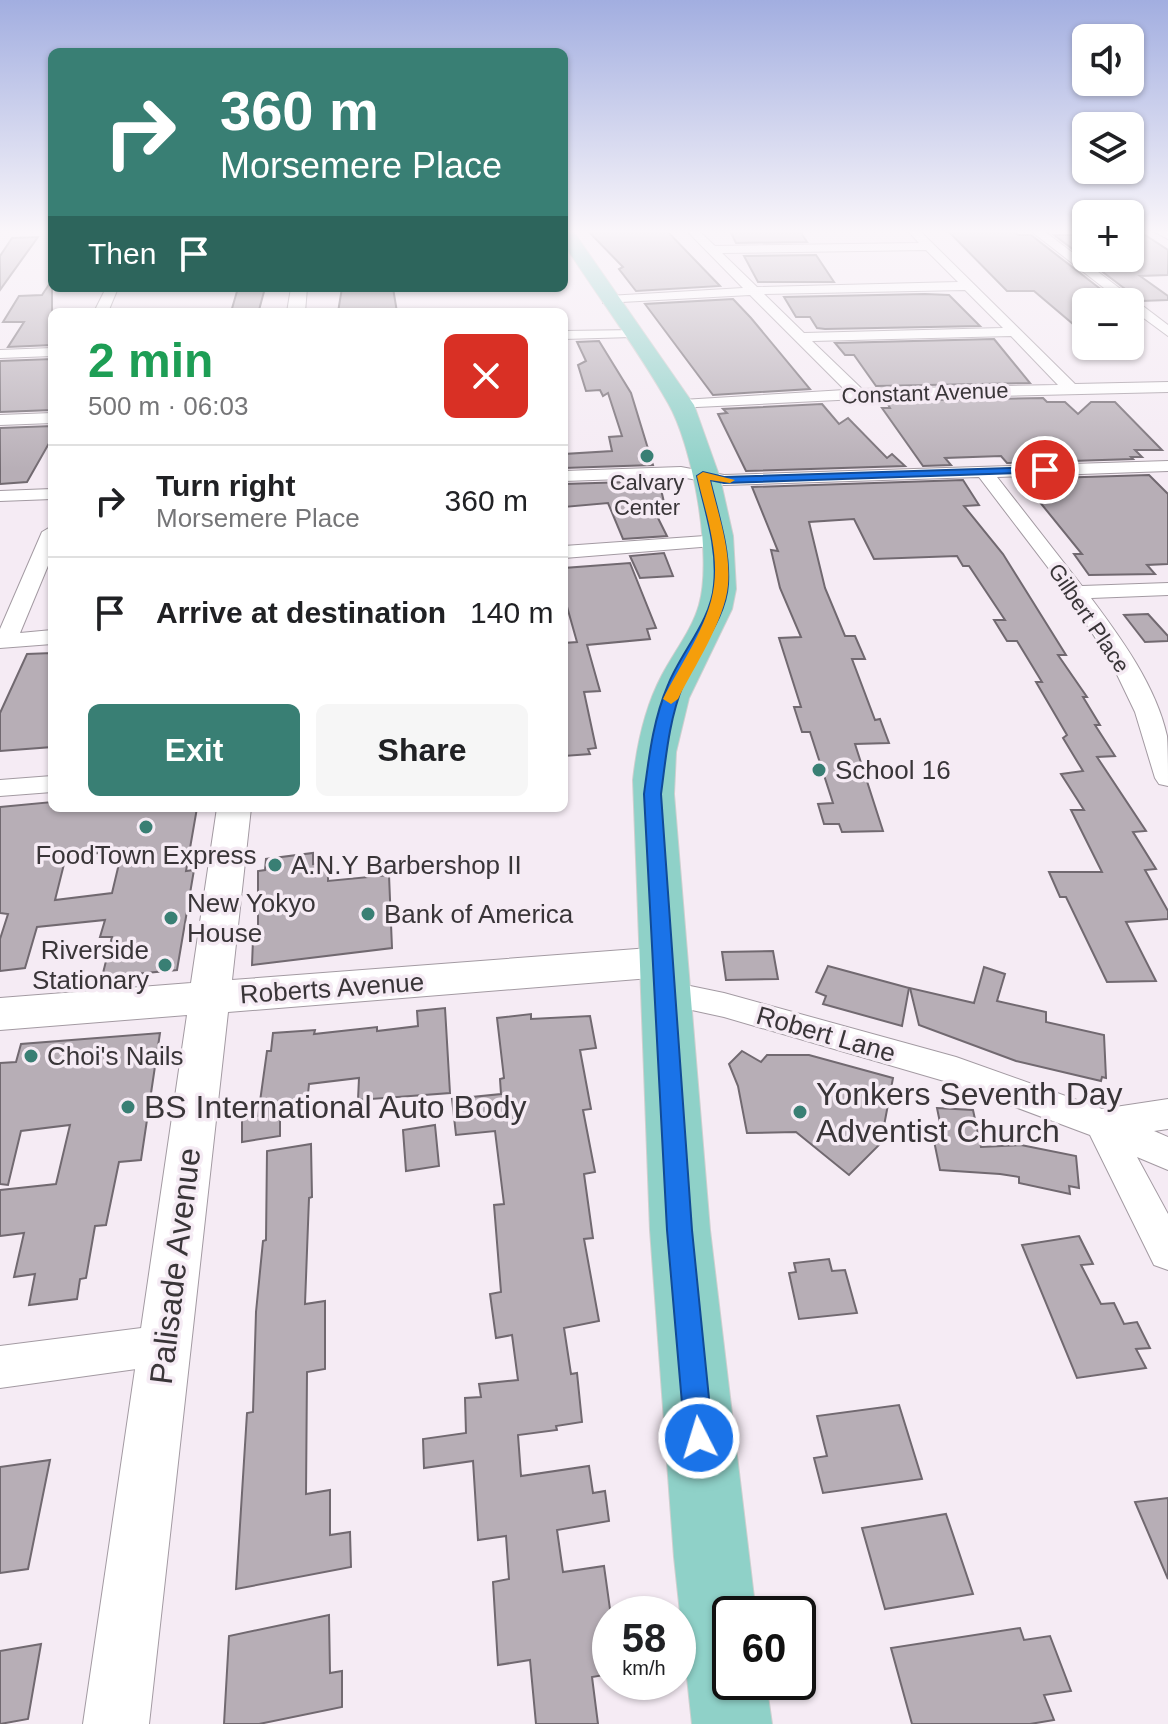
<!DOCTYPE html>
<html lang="en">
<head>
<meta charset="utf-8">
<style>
  body { margin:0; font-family:Helvetica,sans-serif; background:#f6f6f6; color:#202124; height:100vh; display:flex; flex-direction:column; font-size:30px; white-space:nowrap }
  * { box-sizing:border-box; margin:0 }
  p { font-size:26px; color:#757577 }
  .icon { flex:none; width:44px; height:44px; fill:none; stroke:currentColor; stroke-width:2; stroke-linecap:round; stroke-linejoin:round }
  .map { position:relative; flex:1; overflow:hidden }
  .drawer { position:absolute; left:48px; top:308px; width:520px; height:504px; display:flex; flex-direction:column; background:#fff; border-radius:12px; box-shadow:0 2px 6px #0004 }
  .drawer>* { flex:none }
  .guide { position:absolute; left:48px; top:48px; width:520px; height:244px; border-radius:12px; box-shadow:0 2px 6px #0004; background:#397f74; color:#fff; overflow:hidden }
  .buttons { position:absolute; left:1072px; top:24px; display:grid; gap:16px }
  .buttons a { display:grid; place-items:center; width:72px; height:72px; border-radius:12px; background:#fff; box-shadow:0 2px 6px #0004; font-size:40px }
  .speed { position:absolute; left:592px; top:1596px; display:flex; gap:16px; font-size:40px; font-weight:700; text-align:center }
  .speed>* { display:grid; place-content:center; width:104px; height:104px; border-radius:50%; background:#fff; box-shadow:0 2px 6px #0004; line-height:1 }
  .speed small { font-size:20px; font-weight:400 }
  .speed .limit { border:4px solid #111; border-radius:12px; background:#fff; color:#111 }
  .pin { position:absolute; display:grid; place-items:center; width:68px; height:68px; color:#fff; margin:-34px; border:4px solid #fff; border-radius:50%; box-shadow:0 2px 8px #0007 }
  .me { position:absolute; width:88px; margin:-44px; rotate:355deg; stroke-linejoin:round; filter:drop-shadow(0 0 6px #0008) }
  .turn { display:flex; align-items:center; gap:28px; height:168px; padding:0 40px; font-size:36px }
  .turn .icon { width:104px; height:104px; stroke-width:2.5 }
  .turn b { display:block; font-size:56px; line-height:68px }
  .then { display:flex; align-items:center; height:76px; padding:0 40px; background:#0003; gap:16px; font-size:30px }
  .round { display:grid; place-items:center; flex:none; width:84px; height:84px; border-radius:12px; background:#f6f6f6 }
  .headline { display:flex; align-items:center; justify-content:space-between; height:136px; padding:0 40px }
  h1 { font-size:48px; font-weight:700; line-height:60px; color:#1e9e55 }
  .action { display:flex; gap:16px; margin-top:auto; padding:16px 40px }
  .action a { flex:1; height:92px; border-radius:12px; background:#397f74; color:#fff; font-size:32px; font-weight:700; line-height:92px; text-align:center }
  .action a+a { background:#f6f6f6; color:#202124 }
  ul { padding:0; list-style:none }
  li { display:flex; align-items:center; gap:24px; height:112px; padding:0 40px; border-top:2px solid #e0e0e0 }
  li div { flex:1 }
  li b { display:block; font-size:30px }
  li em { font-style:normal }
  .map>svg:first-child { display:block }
  .building { fill:#b7aeb6; stroke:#716970; stroke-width:2; fill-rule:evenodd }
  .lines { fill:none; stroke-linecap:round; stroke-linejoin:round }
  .minor-casing { stroke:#a39aa2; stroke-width:2 }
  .tertiary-casing { stroke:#a39aa2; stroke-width:2 }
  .primary-casing { stroke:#cfcfcf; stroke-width:2 }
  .minor { fill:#fff; fill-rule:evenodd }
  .tertiary { fill:#fff; fill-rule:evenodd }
  .primary { fill:#8fd1c8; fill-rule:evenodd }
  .route { fill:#1a73e8; stroke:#114b97; stroke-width:2 }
  .slow { fill:#f59e0b }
  .poi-dot { fill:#397f74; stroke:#f5ebf4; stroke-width:3 }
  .labels { text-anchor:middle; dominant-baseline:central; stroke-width:7; stroke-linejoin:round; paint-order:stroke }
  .far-street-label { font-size:22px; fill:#393538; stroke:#f5ebf4 }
  .far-poi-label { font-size:22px; fill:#393538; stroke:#f5ebf4 }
  .poi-label { font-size:26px; fill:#393538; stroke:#f5ebf4; text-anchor:start }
  .street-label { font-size:26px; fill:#393538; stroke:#f5ebf4 }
  .near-poi-label { font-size:32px; fill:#393538; stroke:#f5ebf4; text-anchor:start }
  .near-street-label { font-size:32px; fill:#393538; stroke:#f5ebf4 }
</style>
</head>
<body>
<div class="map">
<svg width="1168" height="1724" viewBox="0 0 1168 1724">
  <rect width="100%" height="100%" fill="#f5ebf4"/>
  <!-- building -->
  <g class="building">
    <polygon points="588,231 667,231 720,286 636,291 619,269 623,267"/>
    <polygon points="730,231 800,231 807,242 736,243"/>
    <polygon points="948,231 1013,231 1018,235 1031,235 1116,301 1086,302 1086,335 1034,291 1007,291"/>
    <polygon points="1130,231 1139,231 1168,250 1168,275 1140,276 1168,296 1168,300 1141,301 1054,235 1076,235 1086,242 1086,258 1130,258"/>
    <polygon points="38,237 0,290 0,256 12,238"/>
    <polygon points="816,255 834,282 758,282 744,256"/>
    <polygon points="52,280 52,345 8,347 24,322 3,322 19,296 42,295"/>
    <polygon points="238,288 265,288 259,310 231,312"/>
    <polygon points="342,288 393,288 397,312 338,312"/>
    <polygon points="925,294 949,295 980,326 825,329 817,328 810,317 796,317 784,297"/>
    <polygon points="733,299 751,318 810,389 713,395 645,304"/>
    <polygon points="994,339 1030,383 876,386 854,355 845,355 835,343"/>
    <polygon points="599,341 631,393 653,465 564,468 564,454 612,451 609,437 622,436 608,393 603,396 600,390 586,391 578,365 586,361 577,342"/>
    <polygon points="52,359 52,410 0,412 0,361"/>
    <polygon points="1043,398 1047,402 1065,402 1078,414 1091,402 1115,402 1162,450 1135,450 1142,457 1131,457 1133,459 1007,463 1001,456 945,458 951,465 923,466 882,408 890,408 886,401"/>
    <polygon points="822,404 839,424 848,418 887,458 892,454 905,466 746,471 718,414 727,413 723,409"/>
    <polygon points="52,426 52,438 27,482 0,484 0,428"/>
    <polygon points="1149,475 1168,494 1168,564 1147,565 1155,574 1089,575 1074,554 1082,554 1021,479"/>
    <polygon points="963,480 979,505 964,506 1003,554 1066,655 1058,655 1087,697 1083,697 1100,725 1095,725 1115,756 1097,757 1146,831 1133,832 1156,869 1145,870 1168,911 1168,919 1126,922 1156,981 1107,982 1066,897 1060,897 1049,872 1102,872 1071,810 1084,810 1061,774 1083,771 1063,738 1067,735 1036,682 1042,682 1017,641 1007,641 994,620 1005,620 969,566 963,566 957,556 874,559 854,519 809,522 825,588 845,636 855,636 865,659 852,659 875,720 880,719 889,743 855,744 883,831 842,832 839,824 824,824 818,804 833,803 810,732 802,732 794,707 801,707 779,638 801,637 780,588 771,550 778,551 752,487"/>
    <polygon points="659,481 667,515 657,516 667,536 623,539 608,503 564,507 564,484"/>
    <polygon points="664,553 673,576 640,578 630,556"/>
    <polygon points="630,563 656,628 647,629 650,639 587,645 600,691 584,692 596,748 588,749 590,754 564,756 564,643 577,642 564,596 564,568"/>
    <polygon points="1148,614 1168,636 1168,641 1145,642 1124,615"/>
    <polygon points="52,653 52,747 0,751 0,713 27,654"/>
    <path d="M52,802v6h145l-11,63 8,-1 -17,100 -75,7 10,-40h-12l5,-17 -68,7 -12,41 -25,3v-32l8,-25 -8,-1v-106zM122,851l-10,42 -57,7 11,-44z"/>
    <polygon points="313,853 313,864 328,862 328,881 389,875 392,948 252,965 253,939 258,938 258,871 265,870 266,859"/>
    <polygon points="773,951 778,979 726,980 722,952"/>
    <polygon points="828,966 909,988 902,1026 823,1004 826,996 816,992"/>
    <polygon points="984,967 1005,974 997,1001 1046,1012 1046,1022 1104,1035 1106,1078 1102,1077 1101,1081 1016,1061 919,1025 910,988 974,1003"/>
    <polygon points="445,1008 450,1093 358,1100 359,1078 309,1084 307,1104 280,1106 280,1136 242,1142 242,1119 258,1116 267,1051 271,1051 273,1033 315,1030 314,1034 377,1027 377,1031 418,1026 417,1011"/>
    <polygon points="531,1014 531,1019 590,1016 596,1048 580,1050 591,1109 583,1110 595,1172 584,1174 593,1238 584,1239 599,1321 564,1328 571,1374 577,1373 582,1422 556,1426 557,1430 518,1435 521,1476 589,1466 593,1493 605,1491 609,1521 557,1530 563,1572 604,1566 610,1609 610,1674 592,1677 598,1724 536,1724 530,1660 498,1665 493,1582 509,1579 506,1536 478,1540 473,1461 424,1468 423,1439 466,1433 465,1398 481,1397 479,1384 518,1380 512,1335 496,1338 490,1294 501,1292 494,1205 504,1204 495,1131 456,1135 452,1099 501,1094 500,1079 504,1078 497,1018"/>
    <polygon points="160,1033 141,1160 119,1162 106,1225 95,1226 86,1278 80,1279 77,1299 29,1305 35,1274 14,1277 24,1233 0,1236 0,1190 56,1184 70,1125 21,1131 8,1185 0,1184 0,1063 16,1062 21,1044"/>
    <polygon points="742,1051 761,1062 767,1055 809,1055 893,1078 883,1131 889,1135 849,1175 796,1132 747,1133 738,1086 729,1064"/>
    <polygon points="937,1108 973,1110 981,1147 1021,1145 1076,1156 1079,1188 1069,1186 1070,1194 1019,1183 1019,1177 1000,1174 940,1170 934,1141 944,1142"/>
    <polygon points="435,1125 439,1166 406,1171 403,1130"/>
    <polygon points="311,1144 312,1197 309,1198 305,1304 325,1301 325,1369 307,1372 306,1494 330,1490 330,1535 350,1532 351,1567 236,1589 247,1413 253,1412 256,1312 263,1241 266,1240 267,1151"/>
    <polygon points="1079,1236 1093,1264 1081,1265 1101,1304 1114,1303 1124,1324 1137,1322 1150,1348 1136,1349 1146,1368 1077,1378 1022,1245"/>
    <polygon points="829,1259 832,1271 845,1270 857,1313 799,1319 789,1273 796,1272 794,1263"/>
    <polygon points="899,1405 922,1479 823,1493 814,1458 827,1456 817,1416"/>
    <polygon points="50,1460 28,1569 0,1573 0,1467"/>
    <polygon points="1168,1498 1168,1579 1135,1502"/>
    <polygon points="946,1514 973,1594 885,1609 862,1528"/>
    <polygon points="329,1615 330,1673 342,1671 342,1707 259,1724 224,1724 229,1636"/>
    <polygon points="1020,1628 1024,1640 1050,1636 1071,1691 1044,1695 1054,1720 1030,1724 912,1724 891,1648"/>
    <polygon points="41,1644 28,1719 0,1724 0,1651"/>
  </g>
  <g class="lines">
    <!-- minor casing -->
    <g class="minor-casing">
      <g id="minor">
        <path d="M687,231h12l16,15 204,-3 -11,-12h12l155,153 93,-2v10l-310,7 -182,9 -2,-3 8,-5 163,-10 -95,-95 -147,8v-6l5,-1 135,-8zM926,250l32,32 -201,5 -35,-34zM965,290l38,38 -199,5 -40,-39zM1011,336l47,49 -196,4 -50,-48z"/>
        <polygon points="1031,231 1044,231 1168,325 1168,336 1130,308 1130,302 1122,302"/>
        <polygon points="1153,231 1168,231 1168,239"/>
        <polygon points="106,288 118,288 108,312 94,312"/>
        <polygon points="637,330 639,333 632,337 564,339 564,331"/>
        <polygon points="52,348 52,356 0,358 0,350"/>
        <polygon points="52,413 52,423 0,425 0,415"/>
        <path d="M1168,461v10l-171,6 85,109 86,-3v12l-77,3c30,40 65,88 76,138 1,15 1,34 1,50l-9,-2 -4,-6 -20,-66 -24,-50 -52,-80 -80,-105 -255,8 -43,-8 -117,4v-10l117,-4 43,8z"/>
        <polygon points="52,489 52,499 0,501 0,491"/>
        <polygon points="52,526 52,556 20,633 52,630 52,644 0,648 0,629 42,532"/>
        <polygon points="719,535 729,541 726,545 564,558 564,546"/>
        <polygon points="52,776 52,792 0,796 0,780"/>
        <polygon points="666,981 724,993 956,1057 1102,1109 1168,1099 1168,1129 1154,1131 1168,1137 1168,1170 1137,1157 1168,1214 1168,1270 1154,1265 1090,1135 951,1083 724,1017 655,1002 650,993 655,984"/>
        <polygon points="165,1325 179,1331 185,1345 179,1359 165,1365 0,1388 0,1346"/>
      </g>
    </g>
    <!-- tertiary casing -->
    <g class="tertiary-casing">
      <g id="tertiary">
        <polygon points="291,288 307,288 305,312 287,312"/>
        <polygon points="217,808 251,808 232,980 663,947 677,952 683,962 677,972 663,977 228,1012 149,1724 83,1724 187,1015 0,1030 0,998 191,983"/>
      </g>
    </g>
    <!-- primary casing -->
    <g class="primary-casing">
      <path id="primary" d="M564,231h9l121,174 26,73 13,58 3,53 -4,20 -43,89 -13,54 -2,42 36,436 46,384h-26v68h36l6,42h-80l-18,-167 -24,-327 -17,-450c4,-36 12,-73 29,-105 12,-23 30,-45 37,-70 14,-48 -6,-159 -31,-202 -31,-55 -70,-106 -104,-159z"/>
    </g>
    <!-- minor -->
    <use href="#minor" class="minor"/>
    <!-- tertiary -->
    <use href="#tertiary" class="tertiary"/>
    <!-- primary -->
    <use href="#primary" class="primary"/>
  </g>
  <!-- sky -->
  <linearGradient id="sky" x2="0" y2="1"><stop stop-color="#a2aee0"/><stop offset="0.49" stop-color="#faf6fa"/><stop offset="1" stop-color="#faf6fa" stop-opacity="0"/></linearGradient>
  <rect width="1168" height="472" fill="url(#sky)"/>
  <!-- route -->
  <path class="route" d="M1045,467l4,5 -325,11 -14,-3c8,34 20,68 18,104 -2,36 -32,68 -45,101 -14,35 -17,72 -22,109l31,436 21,208 -4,10 -10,4 -10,-4 -4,-10 -18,-208 -23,-436c5,-37 9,-74 24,-109 13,-33 43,-64 46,-100 4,-37 -9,-74 -17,-109l6,-4 21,5z"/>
  <!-- slow -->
  <path class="slow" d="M703,472l32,8 -5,3 -20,-3c8,34 21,69 18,105 -3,35 -34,82 -50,114l-7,5 -8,-5c17,-34 46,-74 51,-113 5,-37 -9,-75 -17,-110z"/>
  <!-- markers -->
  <g class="poi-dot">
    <circle cx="647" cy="456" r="8"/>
    <circle cx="819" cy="770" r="8"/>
    <circle cx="146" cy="827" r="8"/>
    <circle cx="275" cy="865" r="8"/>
    <circle cx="368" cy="914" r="8"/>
    <circle cx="171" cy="918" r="8"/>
    <circle cx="165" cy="965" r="8"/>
    <circle cx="31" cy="1056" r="8"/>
    <circle cx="128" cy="1107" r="8"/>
    <circle cx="800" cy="1112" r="8"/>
  </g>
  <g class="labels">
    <!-- far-street labels -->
    <g class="far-street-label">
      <text transform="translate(925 393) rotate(-2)">Constant Avenue</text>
      <text transform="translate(1089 618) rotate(56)">Gilbert Place</text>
    </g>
    <!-- far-poi labels -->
    <g class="far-poi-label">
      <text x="647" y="482">Calvary<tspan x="647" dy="25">Center</tspan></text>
    </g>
    <!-- poi labels -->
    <g class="poi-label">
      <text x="835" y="770">School 16</text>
      <text x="146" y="855" text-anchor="middle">FoodTown Express</text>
      <text x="291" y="865">A.N.Y Barbershop II</text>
      <text x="187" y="903">New Yokyo<tspan x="187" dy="30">House</tspan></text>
      <text x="384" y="914">Bank of America</text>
      <text x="149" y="950" text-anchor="end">Riverside<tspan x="149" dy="30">Stationary</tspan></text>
      <text x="47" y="1056">Choi's Nails</text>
    </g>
    <!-- street labels -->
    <g class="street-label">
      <text transform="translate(332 988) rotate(-4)">Roberts Avenue</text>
      <text transform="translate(826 1034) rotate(16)">Robert Lane</text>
    </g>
    <!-- near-poi labels -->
    <g class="near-poi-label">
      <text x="816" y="1094">Yonkers Seventh Day<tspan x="816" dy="37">Adventist Church</tspan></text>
      <text x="144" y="1107">BS International Auto Body</text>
    </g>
    <!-- near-street labels -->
    <g class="near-street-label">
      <text transform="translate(175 1266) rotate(-83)">Palisade Avenue</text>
    </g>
  </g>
</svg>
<div class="buttons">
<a><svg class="icon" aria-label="sound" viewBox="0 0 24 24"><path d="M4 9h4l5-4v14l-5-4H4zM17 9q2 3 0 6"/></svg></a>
<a><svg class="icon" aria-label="layers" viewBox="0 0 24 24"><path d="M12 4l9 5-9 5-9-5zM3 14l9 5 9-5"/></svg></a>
<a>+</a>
<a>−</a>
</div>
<div class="speed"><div>58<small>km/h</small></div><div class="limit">60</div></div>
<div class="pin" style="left:1045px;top:470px;background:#d93025"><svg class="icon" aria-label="arrive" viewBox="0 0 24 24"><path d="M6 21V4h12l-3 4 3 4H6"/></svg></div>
<svg class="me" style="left:699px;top:1438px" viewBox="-20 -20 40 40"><circle r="17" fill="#1a73e8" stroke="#fff" stroke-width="3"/><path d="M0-11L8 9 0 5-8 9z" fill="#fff"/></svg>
<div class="guide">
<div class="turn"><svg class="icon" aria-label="right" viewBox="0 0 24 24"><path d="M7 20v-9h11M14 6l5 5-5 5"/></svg><div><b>360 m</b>Morsemere Place</div></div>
<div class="then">Then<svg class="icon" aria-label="arrive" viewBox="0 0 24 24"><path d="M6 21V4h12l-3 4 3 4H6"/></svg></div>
</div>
<section class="drawer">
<div class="headline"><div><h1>2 min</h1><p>500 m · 06:03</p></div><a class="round" style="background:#d93025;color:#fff"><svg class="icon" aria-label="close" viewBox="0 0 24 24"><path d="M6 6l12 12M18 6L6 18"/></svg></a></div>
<ul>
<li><svg class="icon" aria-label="right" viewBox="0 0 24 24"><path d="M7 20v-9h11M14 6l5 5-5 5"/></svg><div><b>Turn right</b><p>Morsemere Place</p></div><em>360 m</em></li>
<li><svg class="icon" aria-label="arrive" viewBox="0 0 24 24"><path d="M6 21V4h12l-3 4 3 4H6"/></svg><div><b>Arrive at destination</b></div><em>140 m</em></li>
</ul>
<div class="action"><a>Exit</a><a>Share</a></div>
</section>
</div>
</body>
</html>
